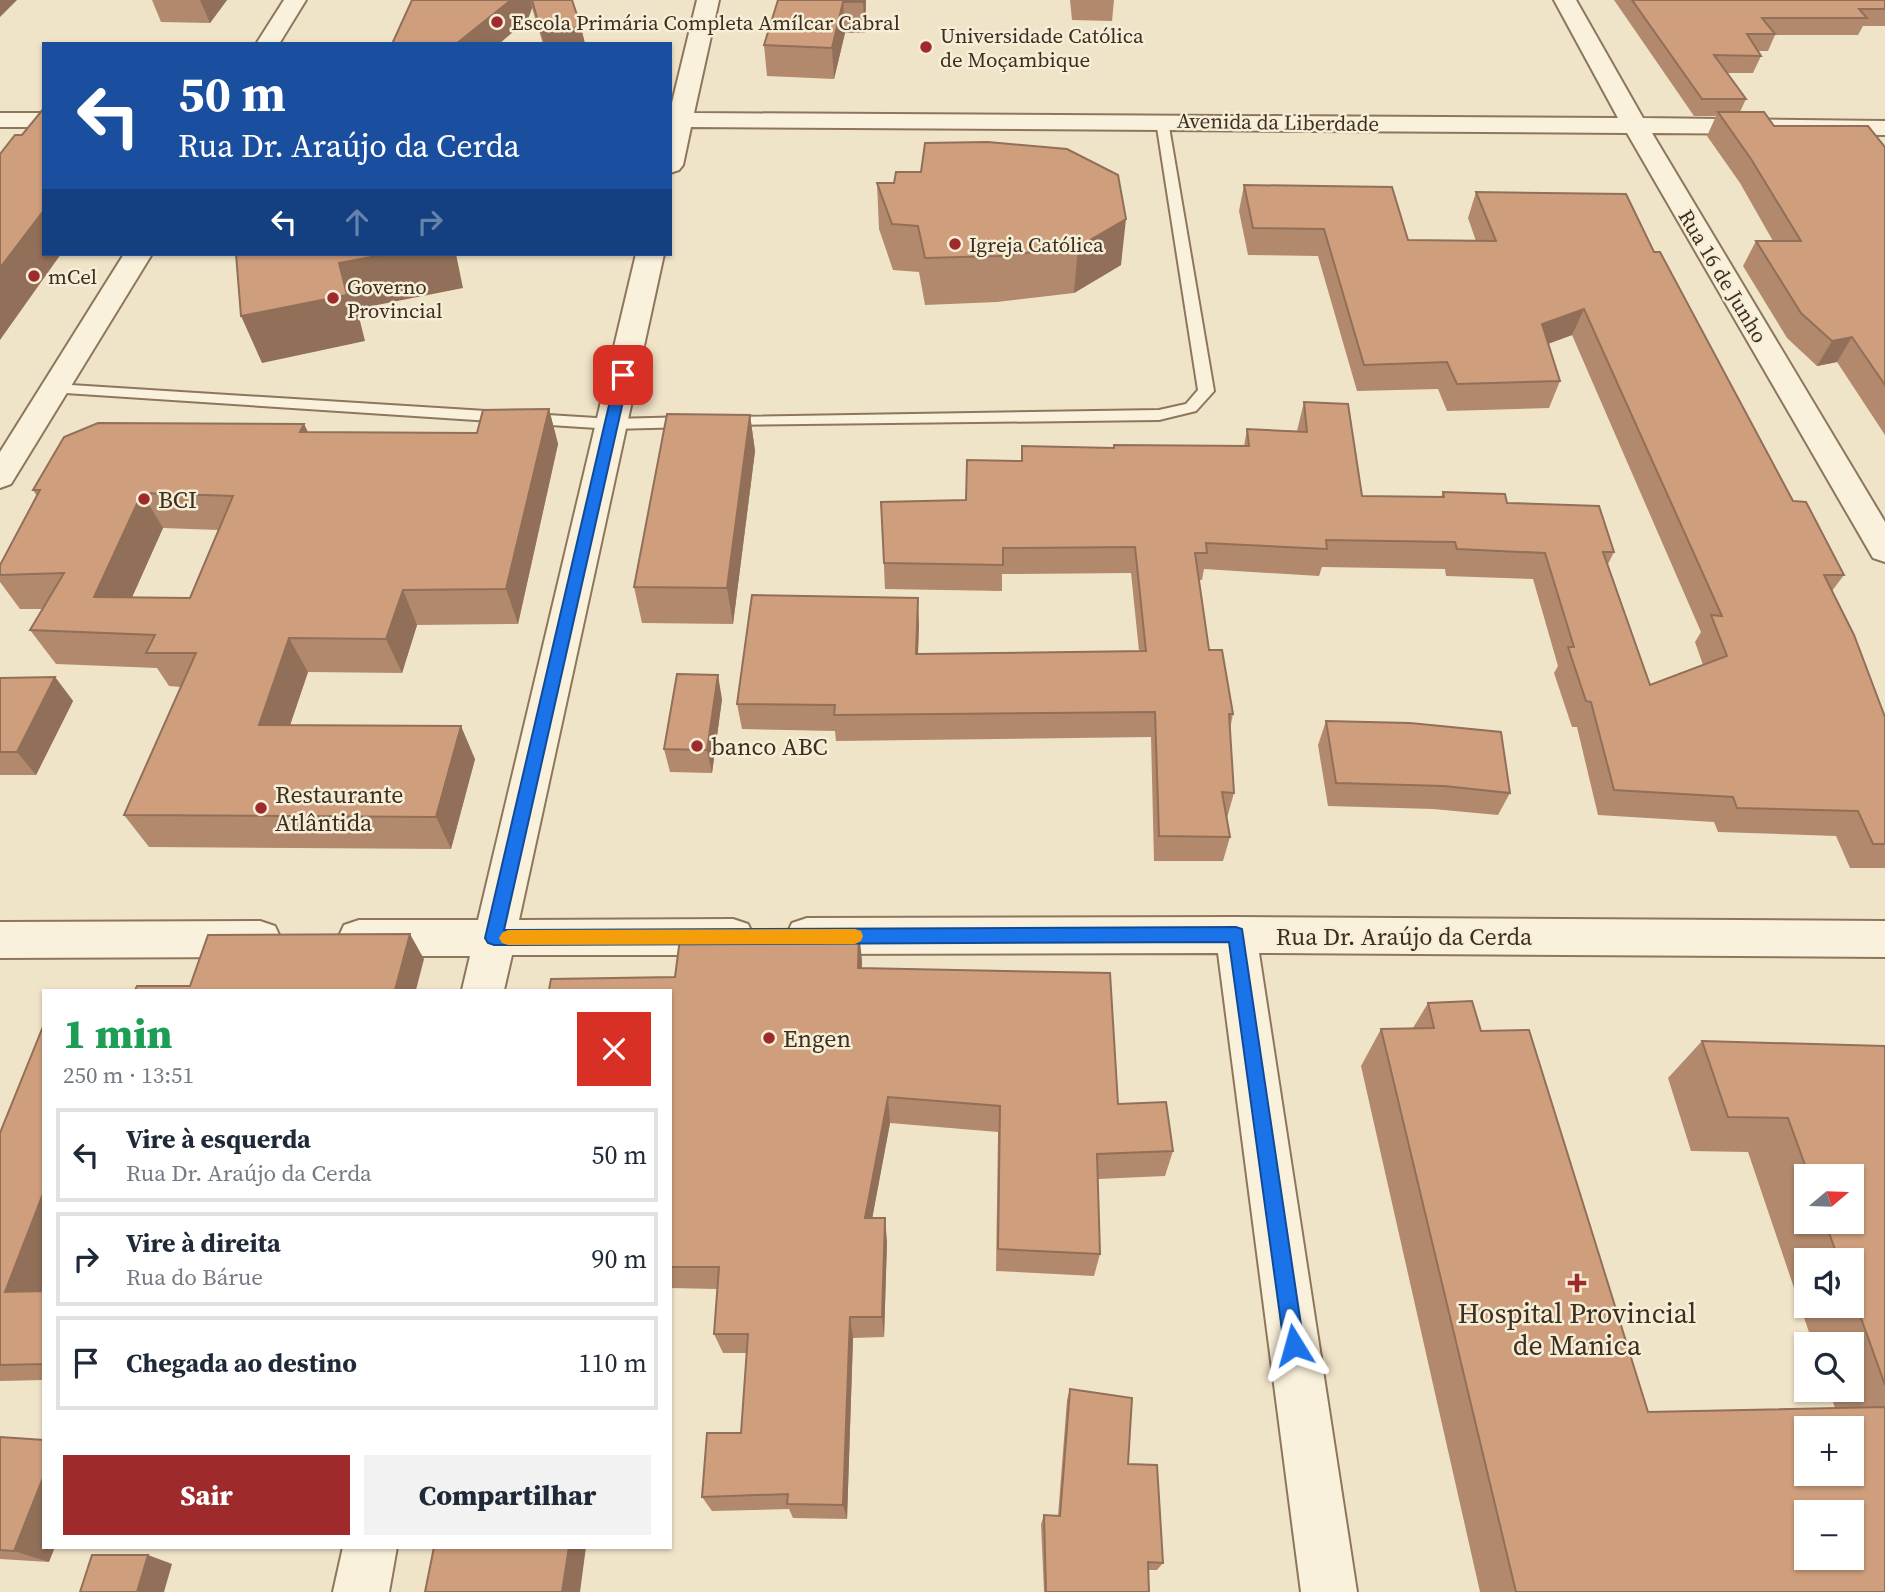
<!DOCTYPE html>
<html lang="pt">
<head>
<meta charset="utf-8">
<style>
  body { margin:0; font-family:"Source Serif 4",serif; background:#f2f2f3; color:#1f2937; height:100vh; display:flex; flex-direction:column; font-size:26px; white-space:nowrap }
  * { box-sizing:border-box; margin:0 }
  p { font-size:23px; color:#747a83 }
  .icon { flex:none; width:38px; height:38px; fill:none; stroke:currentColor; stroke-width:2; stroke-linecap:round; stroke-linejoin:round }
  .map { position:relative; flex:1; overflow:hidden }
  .side { position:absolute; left:42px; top:989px; width:630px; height:560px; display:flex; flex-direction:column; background:#fff; border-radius:0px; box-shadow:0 2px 5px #0004 }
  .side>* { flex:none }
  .guide { position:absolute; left:42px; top:42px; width:630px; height:214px; border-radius:0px; box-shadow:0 2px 5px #0004; background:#1a4fa0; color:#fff; overflow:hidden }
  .needle { width:46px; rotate:71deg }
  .buttons { position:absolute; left:1794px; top:1164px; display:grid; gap:14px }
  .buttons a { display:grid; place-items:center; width:70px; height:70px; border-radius:0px; background:#fff; box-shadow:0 2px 5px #0004; font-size:35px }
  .pin { position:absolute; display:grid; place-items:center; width:60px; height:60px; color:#fff; margin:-30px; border-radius:14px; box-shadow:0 4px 10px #0006 }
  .me { position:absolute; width:77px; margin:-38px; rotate:352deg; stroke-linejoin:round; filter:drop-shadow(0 0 5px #0008) }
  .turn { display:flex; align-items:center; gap:24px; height:147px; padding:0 21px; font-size:32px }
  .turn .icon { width:91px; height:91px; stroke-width:2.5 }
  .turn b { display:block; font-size:49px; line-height:60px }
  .lanes { display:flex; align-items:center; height:66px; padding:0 21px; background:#0003; justify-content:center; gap:35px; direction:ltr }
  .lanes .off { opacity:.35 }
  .round { display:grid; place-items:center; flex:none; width:74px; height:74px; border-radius:0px; background:#f2f2f3 }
  .overview { display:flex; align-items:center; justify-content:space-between; height:119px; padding:0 21px }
  h1 { font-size:42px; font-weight:800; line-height:52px; color:#1e9e55 }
  .primary-button { display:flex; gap:14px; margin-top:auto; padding:14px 21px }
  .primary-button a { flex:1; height:80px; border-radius:0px; background:#9e2a2b; color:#fff; font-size:28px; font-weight:800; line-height:80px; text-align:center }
  .primary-button a+a { background:#f2f2f3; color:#1f2937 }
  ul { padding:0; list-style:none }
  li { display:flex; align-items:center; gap:21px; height:94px; margin:0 14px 10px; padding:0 7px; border:4px solid #e0e1e3; border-radius:0px }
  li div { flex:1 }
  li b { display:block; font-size:26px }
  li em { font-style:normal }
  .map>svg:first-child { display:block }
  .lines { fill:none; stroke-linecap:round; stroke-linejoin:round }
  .service-casing { stroke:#8d765c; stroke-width:4 }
  .minor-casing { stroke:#8d765c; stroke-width:4 }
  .tertiary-casing { stroke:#8d765c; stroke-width:4 }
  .service { fill:#faf1dc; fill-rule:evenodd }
  .minor { fill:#faf1dc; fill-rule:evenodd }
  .tertiary { fill:#faf1dc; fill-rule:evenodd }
  .wall { fill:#b2896c; fill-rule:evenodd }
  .shaded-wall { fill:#916f58 }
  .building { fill:#cf9f7d; stroke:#916f58; stroke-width:2; fill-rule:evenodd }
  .route { fill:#1a73e8; stroke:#114b97; stroke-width:2 }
  .slow { fill:#f59e0b }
  .poi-dot { fill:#9e2a2b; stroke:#f7eed8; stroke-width:2.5 }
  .labels { text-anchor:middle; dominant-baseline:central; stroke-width:5; stroke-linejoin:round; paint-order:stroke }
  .far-poi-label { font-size:21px; fill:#3d2e20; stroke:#f7eed8; text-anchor:start }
  .far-street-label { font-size:21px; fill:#3d2e20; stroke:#f7eed8 }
  .poi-label { font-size:24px; fill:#3d2e20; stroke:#f7eed8; text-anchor:start }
  .street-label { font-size:24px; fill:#3d2e20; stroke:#f7eed8 }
  .near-poi-label { font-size:28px; fill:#3d2e20; stroke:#f7eed8 }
</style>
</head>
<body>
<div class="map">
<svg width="1885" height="1592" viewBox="0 0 1885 1592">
  <rect width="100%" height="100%" fill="#f0e4c8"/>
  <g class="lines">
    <!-- service casing -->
    <g class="service-casing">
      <g id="service">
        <polygon points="1162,117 1168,121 1214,391 1196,411 1159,420 722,425 719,422 722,419 727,417 1159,410 1186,404 1198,390 1156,121"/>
        <polygon points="55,384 612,419 690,417 698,422 690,427 612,429 50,392 47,389"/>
      </g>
    </g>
    <!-- minor casing -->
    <g class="minor-casing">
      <g id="minor">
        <polygon points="697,0 719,0 694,113 1618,118 1554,0 1576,0 1643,118 1885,121 1885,135 1652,133 1885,522 1885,562 1873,558 1627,133 691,127 683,165 679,170 670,173 670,111"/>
        <rect x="0" y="113" width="44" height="14"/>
        <polygon points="636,254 664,254 519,920 733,919 748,924 754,937 748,950 733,955 512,955 504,990 462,990 470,956 359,956 344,951 338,938 344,925 359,920 478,920"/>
        <polygon points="1236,917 1885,921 1885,957 1259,953 1357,1592 1301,1592 1218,953 807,954 792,949 786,936 792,923 807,918"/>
        <polygon points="260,921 275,926 281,939 275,952 260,957 0,958 0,922"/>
        <polygon points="343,1547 397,1547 389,1592 333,1592"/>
      </g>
    </g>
    <!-- tertiary casing -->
    <g class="tertiary-casing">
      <g id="tertiary">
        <polygon points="284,0 306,0 279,44 256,44"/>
        <polygon points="124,254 152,254 11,484 0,488 0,452"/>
      </g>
    </g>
    <!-- service -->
    <use href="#service" class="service"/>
    <!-- minor -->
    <use href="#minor" class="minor"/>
    <!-- tertiary -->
    <use href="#tertiary" class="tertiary"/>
  </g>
  <!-- wall -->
  <g class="wall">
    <polygon points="152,0 227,0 210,23 161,22"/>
    <polygon points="412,0 572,0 581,27 585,44 543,44 532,8 528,19"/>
    <polygon points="778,0 866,0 865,33 845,33 834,79 767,76 764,45"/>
    <polygon points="1070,0 1114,0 1112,21 1072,20"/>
    <polygon points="1614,0 1885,0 1885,26 1863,26 1858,35 1775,35 1768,51 1758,51 1761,56 1753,73 1727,73 1746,99 1740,112 1774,126 1885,147 1885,435 1837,362 1817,366 1787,338 1743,266 1756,241 1773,241 1740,183 1707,136 1716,116 1694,116"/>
    <polygon points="896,172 1121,265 1074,293 997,302 925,305 919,272 893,270 879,229 877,183 894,183"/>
    <polygon points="1244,185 1408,240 1476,241 1468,218 1476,192 1654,252 1793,501 1844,575 1832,591 1885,717 1885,868 1850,868 1836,836 1718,832 1714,822 1598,815 1577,727 1572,727 1554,673 1558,666 1533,579 1446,576 1445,569 1322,567 1319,576 1204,569 1202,580 1199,580 1209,650 1233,714 1230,729 1234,793 1227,818 1230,837 1223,861 1154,861 1151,737 836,741 835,731 742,729 737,704 919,624 918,654 1139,651 1131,573 1002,574 1002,591 885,589 881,502 966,500 1021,461 1022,446 1113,448 1114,445 1244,446 1247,429 1297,431 1304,402 1362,496 1441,497 1443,492 1507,503 1614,552 1608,564 1650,685 1703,665 1695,642 1701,632 1572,335 1548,344 1560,381 1549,408 1447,411 1438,389 1357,391 1318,256 1248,255 1239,211"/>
    <path d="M549,409l9,35 -40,180 -101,1 -15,48 -94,-1 -18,53 185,34 -24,90 -302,-2 -25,-32 57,-128 -12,-1 -12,-18 -101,-4 -26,-34 13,-21h-23l-20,-27v-17l37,-69 -4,-6 271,-66 4,8 169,1zM163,528l55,2 -28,68 -58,-1z"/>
    <polygon points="750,415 755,451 733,624 642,623 634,587"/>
    <polygon points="55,677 73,701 36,775 0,775 0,678"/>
    <polygon points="722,699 712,773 670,772 664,749"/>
    <polygon points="1326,721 1510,793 1498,815 1433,809 1328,806 1318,745"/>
    <polygon points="862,961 861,968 1118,1104 1173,1151 1165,1176 1098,1179 1100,1254 1094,1276 996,1271 998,1132 890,1123 872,1218 887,1241 884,1337 853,1338 847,1519 793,1518 789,1509 712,1511 702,1497 741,1433 747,1353 723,1353 714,1334 717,1289 670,1288 670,990 675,977"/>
    <path d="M1428,1003l53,28 167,381 187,-4 -6,-18h23v-46h-39l-65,-192 -57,-1 -23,-73 34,-37 183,5v546h-405l-119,-526 20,-37 32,-1zM1806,1176h46v46h-46zM1806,1260h46v46h-46z"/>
    <polygon points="44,1024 44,1286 42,1291 44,1291 44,1380 0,1381 0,1133"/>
    <polygon points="1070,1389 1128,1464 1163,1563 1157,1570 1148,1570 1149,1592 1044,1592 1041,1524 1044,1515 1058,1516 1067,1400"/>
    <polygon points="0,1437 49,1562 0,1559"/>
  </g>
  <!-- shaded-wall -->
  <g class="shaded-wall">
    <polygon points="0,0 17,0 0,17"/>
    <polygon points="200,0 227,0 210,23"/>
    <polygon points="511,0 531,0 532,8 528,19 499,44 456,44"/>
    <polygon points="864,0 866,0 865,33 863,2"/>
    <polygon points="843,2 845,33 834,79 832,48"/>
    <polygon points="581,27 585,44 544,44 541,32"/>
    <polygon points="44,210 44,254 61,254 0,340 0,268"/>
    <polygon points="1126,219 1121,265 1074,293 1078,247"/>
    <polygon points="387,254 456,254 463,288 357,309 365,341 262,363 241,316 339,263"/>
    <polygon points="1584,309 1572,335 1531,350 1542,324"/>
    <polygon points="1852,337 1837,362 1817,366 1832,341"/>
    <polygon points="549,409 558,444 518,624 506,589"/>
    <polygon points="750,415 755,451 733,624 727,588"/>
    <polygon points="304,424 320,459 300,432"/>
    <polygon points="142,493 163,528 117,631 94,597"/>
    <polygon points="403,590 417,625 402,673 386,639"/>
    <polygon points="918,598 919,624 917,680 916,654"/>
    <polygon points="289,638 308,672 279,758 259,725"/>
    <polygon points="718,675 722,699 712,773 707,750"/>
    <polygon points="55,677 73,701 36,775 17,752"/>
    <polygon points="461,726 475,759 451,849 436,817"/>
    <polygon points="859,931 862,961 861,997 858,968"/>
    <polygon points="410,934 424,959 416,990 395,990"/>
    <polygon points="888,1097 890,1123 868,1241 865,1218"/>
    <polygon points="44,1191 44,1286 35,1310 5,1292"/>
    <polygon points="885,1218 887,1241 884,1337 882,1317"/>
    <polygon points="850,1317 853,1338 847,1519 843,1505"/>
    <polygon points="44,1475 44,1547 55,1547 49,1562 14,1551"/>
    <polygon points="569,1547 586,1547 580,1592 562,1592"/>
    <polygon points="148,1555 172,1564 164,1592 137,1592"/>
  </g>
  <!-- building -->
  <g class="building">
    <polygon points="412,0 511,0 456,44 392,44"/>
    <polygon points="532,0 572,0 581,27 541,32"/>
    <polygon points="778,0 864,0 863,2 843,2 832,48 764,45"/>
    <polygon points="1632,0 1885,0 1885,9 1859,9 1867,18 1762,18 1775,34 1747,34 1761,56 1714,55 1746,99 1702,99"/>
    <polygon points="44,108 44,210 0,268 0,154 15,135 22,135"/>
    <polygon points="1718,112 1764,112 1774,126 1868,126 1885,147 1885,385 1852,337 1832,341 1801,313 1756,241 1801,241 1751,159"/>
    <polygon points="988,142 1067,149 1118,175 1126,219 1078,247 998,256 925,258 918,226 892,224 877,183 894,183 896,172 921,172 925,143"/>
    <polygon points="1244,185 1392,187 1408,240 1496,241 1476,192 1626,194 1654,252 1660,252 1793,501 1806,502 1844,575 1824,575 1854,635 1885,717 1885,844 1873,844 1858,811 1737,808 1733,797 1614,790 1591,702 1586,701 1568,647 1574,647 1545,553 1457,549 1455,542 1326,540 1327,549 1206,543 1207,553 1195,553 1209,650 1222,650 1233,714 1229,714 1234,793 1222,792 1230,837 1159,836 1155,712 834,715 835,705 737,704 752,595 918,598 916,654 1146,651 1135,547 1003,548 1003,565 884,563 881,502 966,500 967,460 1022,461 1022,446 1114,448 1114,445 1249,446 1247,429 1307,432 1304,402 1348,404 1362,496 1444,497 1443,492 1505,494 1507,503 1599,506 1614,552 1603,552 1650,685 1727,656 1711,615 1722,616 1584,309 1542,324 1560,381 1457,384 1447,362 1364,365 1324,229 1253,228"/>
    <polygon points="236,254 387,254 339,263 347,295 241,316"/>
    <path d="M549,409l-43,180 -103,1 -17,49 -97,-1 -30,87 202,1 -25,91 -312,-2 72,-162h-50l9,-18 -125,-5 34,-57 -64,2v-10l40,-75h-7l31,-53 34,-14 206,1 -4,8 177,1 6,-23zM142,493l91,3 -43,102 -96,-1z"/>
    <polygon points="667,414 750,415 727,588 634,587"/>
    <polygon points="677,674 718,675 707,750 664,749"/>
    <polygon points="55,677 17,752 0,752 0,678"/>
    <polygon points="1326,721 1410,723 1501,732 1510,793 1444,786 1336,783"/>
    <polygon points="681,931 859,931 858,968 1110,973 1118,1104 1166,1102 1173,1151 1097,1154 1100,1254 998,1249 1000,1106 888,1097 865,1218 885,1218 882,1317 850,1317 843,1505 787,1504 788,1494 702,1497 707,1433 741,1433 748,1334 714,1334 719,1267 670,1267 670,990 549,990 551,979 675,977"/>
    <polygon points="410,934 395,990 135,990 137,986 190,986 208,935"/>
    <path d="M1472,1001l9,30 48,-1 119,382 237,-5v185h-369l-135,-563 53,-1 -6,-25zM1806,1428h46v46h-46zM1806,1512h46v46h-46z"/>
    <polygon points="44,1024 44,1191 5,1292 44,1291 44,1364 0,1365 0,1133"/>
    <polygon points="1702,1041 1885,1046 1885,1385 1852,1293 1852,1260 1839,1260 1825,1222 1852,1222 1852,1176 1809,1176 1788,1118 1728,1117"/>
    <polygon points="1070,1389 1132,1398 1128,1464 1157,1465 1163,1563 1148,1562 1149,1592 1046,1592 1044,1515 1060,1516"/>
    <polygon points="0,1437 44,1440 44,1475 14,1551 0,1550"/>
    <polygon points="434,1547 569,1547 562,1592 425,1592"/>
    <polygon points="92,1555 148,1555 137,1592 80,1592"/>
  </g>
  <!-- route -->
  <polygon class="route" points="623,371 629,375 504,930 1236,927 1242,929 1304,1345 1301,1353 1294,1356 1287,1353 1284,1345 1229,942 494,945 488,943 485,938 616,375"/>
  <!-- slow -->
  <polygon class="slow" points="855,929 861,931 863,936 861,941 855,944 508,945 502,943 499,938 502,933 508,930"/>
  <!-- markers -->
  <g class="poi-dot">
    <circle cx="497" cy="22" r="7"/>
    <circle cx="926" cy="47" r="7"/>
    <circle cx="955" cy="244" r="7"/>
    <circle cx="34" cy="276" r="7"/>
    <circle cx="333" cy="298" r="7"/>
    <circle cx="144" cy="499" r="7"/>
    <circle cx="697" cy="746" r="7"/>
    <circle cx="261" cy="808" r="7"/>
    <circle cx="769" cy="1038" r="7"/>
    <path d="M1573.5 1272.5h7v7h7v7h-7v7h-7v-7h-7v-7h7z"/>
  </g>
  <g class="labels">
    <!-- far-poi labels -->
    <g class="far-poi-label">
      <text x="511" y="22">Escola Primária Completa Amílcar Cabral</text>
      <text x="940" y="35">Universidade Católica<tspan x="940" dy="24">de Moçambique</tspan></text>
      <text x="969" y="244">Igreja Católica</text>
      <text x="48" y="276">mCel</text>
      <text x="347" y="286">Governo<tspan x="347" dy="24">Provincial</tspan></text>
    </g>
    <!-- far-street labels -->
    <g class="far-street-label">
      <text transform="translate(1278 122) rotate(1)">Avenida da Liberdade</text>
      <text transform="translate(1723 276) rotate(59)">Rua 16 de Junho</text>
    </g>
    <!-- poi labels -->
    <g class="poi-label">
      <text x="158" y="499">BCI</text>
      <text x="711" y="746">banco ABC</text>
      <text x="275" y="794">Restaurante<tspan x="275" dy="28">Atlântida</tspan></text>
      <text x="783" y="1038">Engen</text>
    </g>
    <!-- street labels -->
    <g class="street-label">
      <text x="1404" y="936">Rua Dr. Araújo da Cerda</text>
    </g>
    <!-- near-poi labels -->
    <g class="near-poi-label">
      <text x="1577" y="1313">Hospital Provincial<tspan x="1577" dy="32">de Manica</tspan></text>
    </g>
  </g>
</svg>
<div class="buttons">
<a><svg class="needle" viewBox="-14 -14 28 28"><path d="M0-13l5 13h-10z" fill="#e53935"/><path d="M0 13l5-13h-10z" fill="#747a83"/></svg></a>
<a><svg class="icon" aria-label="sound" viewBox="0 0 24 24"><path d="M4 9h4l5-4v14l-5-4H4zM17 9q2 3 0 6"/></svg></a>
<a><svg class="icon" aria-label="search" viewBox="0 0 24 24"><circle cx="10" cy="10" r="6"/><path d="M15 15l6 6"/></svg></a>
<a>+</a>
<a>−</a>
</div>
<div class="pin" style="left:623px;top:375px;background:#d93025"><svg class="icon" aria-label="arrive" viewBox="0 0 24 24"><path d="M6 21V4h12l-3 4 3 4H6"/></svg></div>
<svg class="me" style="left:1294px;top:1345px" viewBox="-20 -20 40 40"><path d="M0-17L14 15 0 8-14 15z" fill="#1a73e8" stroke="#fff" stroke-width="4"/></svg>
<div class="guide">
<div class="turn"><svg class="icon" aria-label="left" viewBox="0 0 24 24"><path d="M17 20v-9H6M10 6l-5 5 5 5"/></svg><div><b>50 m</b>Rua Dr. Araújo da Cerda</div></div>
<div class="lanes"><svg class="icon" aria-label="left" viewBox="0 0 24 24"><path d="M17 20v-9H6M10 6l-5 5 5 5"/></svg><svg class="icon off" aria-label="ahead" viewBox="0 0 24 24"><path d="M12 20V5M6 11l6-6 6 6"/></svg><svg class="icon off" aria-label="right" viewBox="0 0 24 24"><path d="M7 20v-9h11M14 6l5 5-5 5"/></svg></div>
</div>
<section class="side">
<div class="overview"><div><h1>1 min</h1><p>250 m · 13:51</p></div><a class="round" style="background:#d93025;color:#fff"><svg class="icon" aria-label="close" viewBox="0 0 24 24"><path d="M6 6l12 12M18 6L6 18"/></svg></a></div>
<ul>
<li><svg class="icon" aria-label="left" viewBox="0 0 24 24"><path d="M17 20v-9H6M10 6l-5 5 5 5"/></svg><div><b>Vire à esquerda</b><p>Rua Dr. Araújo da Cerda</p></div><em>50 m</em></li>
<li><svg class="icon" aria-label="right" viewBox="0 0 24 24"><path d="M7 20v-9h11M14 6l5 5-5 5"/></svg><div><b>Vire à direita</b><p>Rua do Bárue</p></div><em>90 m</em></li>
<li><svg class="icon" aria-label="arrive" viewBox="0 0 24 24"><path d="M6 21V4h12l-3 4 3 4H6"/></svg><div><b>Chegada ao destino</b></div><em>110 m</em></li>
</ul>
<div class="primary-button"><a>Sair</a><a>Compartilhar</a></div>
</section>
</div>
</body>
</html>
